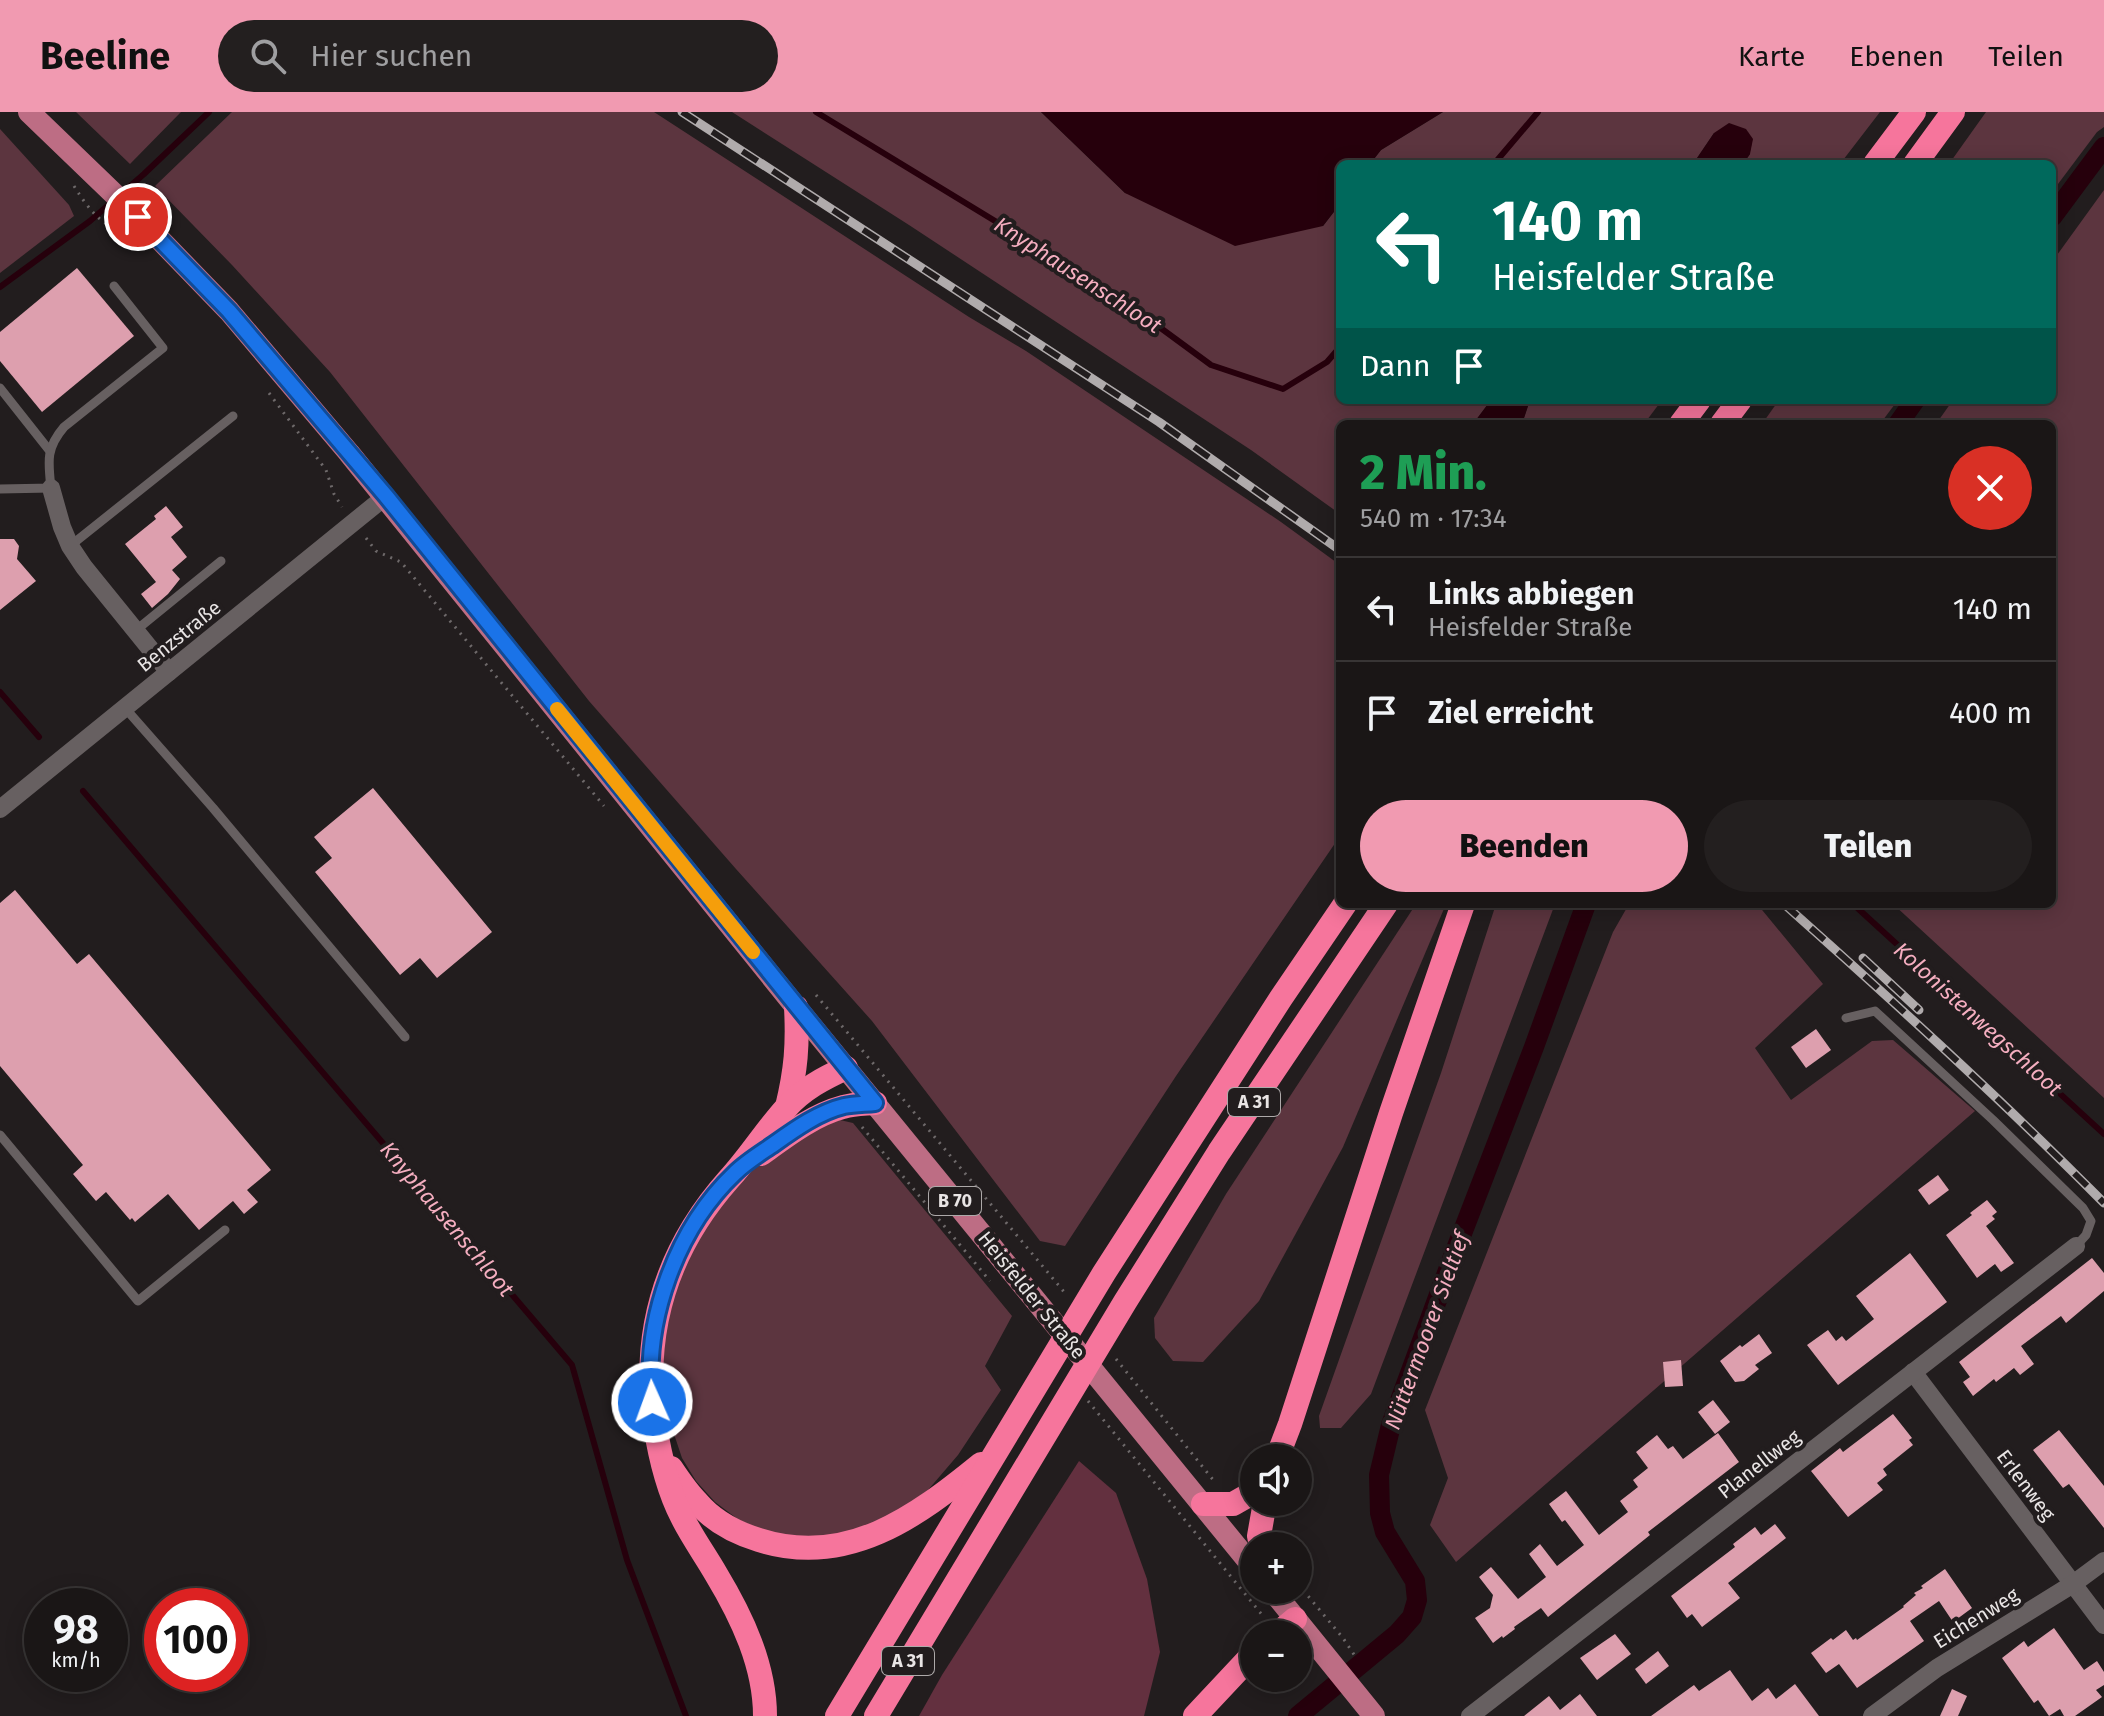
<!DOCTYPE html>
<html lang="de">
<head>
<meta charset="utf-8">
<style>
  body { margin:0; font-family:"Fira Sans",sans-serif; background:#231f1f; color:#f1f3f6; height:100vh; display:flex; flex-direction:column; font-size:30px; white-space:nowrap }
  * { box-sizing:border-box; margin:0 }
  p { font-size:26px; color:#9f9fa1 }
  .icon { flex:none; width:44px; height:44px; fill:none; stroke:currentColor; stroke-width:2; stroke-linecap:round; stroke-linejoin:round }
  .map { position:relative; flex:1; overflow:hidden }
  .details { position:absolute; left:1336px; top:308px; width:720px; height:488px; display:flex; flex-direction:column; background:#1a1616; border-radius:12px; box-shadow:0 4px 20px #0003,0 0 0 2px #383535 }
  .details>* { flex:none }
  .hud { position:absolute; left:1336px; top:48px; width:720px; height:244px; border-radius:12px; box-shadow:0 4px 20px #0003,0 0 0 2px #383535; background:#00695c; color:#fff; overflow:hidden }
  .buttons { position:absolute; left:1240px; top:1332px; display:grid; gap:16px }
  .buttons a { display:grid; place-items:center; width:72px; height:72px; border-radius:50%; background:#1a1616; box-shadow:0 4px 20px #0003,0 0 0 2px #383535; font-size:40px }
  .speed { position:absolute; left:24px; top:1476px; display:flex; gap:16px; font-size:40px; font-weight:700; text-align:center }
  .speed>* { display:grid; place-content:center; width:104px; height:104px; border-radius:50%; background:#1a1616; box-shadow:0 4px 20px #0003,0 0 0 2px #383535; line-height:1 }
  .speed small { font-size:20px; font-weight:400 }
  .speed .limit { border:12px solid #d22; background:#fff; color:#111 }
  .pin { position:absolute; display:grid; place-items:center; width:68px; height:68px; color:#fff; margin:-34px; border:4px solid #fff; border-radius:50%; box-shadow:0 2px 8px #0007 }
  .me { position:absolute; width:88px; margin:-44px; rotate:358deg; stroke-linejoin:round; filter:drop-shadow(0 0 6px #0008) }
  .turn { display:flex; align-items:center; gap:28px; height:168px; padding:0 24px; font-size:36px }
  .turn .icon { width:104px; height:104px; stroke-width:2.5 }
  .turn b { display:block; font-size:56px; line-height:68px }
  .then { display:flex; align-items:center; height:76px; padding:0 24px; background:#0003; gap:16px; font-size:30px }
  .round { display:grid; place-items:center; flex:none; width:84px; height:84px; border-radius:42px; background:#231f1f }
  .overview { display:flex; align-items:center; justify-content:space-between; height:136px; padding:0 24px }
  h1 { font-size:48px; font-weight:800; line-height:60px; color:#1e9e55 }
  .cta { display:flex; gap:16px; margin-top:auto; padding:16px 24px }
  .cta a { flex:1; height:92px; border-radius:48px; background:#f19ab1; color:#111; font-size:32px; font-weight:800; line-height:92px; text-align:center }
  .cta a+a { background:#231f1f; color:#f1f3f6 }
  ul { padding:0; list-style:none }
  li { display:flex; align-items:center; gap:24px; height:104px; padding:0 24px; border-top:2px solid #383535 }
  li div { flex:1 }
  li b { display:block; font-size:30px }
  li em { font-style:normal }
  header { display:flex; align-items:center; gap:48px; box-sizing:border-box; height:112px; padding:0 40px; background:#f19ab1; color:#111 }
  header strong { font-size:38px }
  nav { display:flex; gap:44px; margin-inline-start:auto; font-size:28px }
  .search { width:560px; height:72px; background:#231f1f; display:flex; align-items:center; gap:20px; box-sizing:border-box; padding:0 28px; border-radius:44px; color:#9f9fa1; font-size:30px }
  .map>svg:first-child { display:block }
  .green { fill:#5c353f }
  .forest { fill:#63303f }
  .water { fill:#26000c }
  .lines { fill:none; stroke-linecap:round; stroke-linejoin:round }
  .stream { stroke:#26000c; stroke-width:6 }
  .canal { stroke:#26000c; stroke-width:20 }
  .building { fill:#dd9fae }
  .path { stroke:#6e696a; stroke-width:3; stroke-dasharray:2 6; stroke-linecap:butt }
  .service { stroke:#676061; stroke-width:9 }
  .minor { stroke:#676061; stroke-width:18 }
  .primary { stroke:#bd6d84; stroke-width:22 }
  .motorway { stroke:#f6759c; stroke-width:24 }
  .rail-casing { stroke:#b0abac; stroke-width:9 }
  .rail { stroke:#221d1e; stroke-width:6; stroke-dasharray:18; stroke-linecap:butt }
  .route-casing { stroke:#114b97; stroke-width:20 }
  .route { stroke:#1a73e8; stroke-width:14 }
  .slow { stroke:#f59e0b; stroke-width:14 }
  .labels { text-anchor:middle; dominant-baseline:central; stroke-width:8; stroke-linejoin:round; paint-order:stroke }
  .shield { fill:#221d1e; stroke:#ada9a9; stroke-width:2 }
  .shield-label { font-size:18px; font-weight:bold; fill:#e9e5e5 }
  .street-label { font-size:20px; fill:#e9e5e5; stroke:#221d1e }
  .water-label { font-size:22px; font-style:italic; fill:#f5aec0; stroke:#221d1e }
</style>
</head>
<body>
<header>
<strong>Beeline</strong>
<div class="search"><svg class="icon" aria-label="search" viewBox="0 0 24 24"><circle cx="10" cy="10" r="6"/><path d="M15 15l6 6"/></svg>Hier suchen</div>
<nav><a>Karte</a><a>Ebenen</a><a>Teilen</a></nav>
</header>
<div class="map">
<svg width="2104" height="1604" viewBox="0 0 2104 1604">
  <rect width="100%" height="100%" fill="#221d1e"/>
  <!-- green -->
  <g class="green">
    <polygon points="76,0 181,0 130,52"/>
    <polygon points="232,0 654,0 969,205 1026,239 1281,410 1340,453 1340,724 1176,964 1065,1134 1040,1129 872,909 736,757 589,589 330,260 232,153 155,74"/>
    <polygon points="732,0 1041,0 1125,81 1323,114 1340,92 1340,288 1491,288 1473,312 1340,312 1340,402 1251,338 909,113"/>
    <polygon points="1443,0 1880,0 1840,52 1743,52 1750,42 1714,21 1693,52 1370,52 1381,38"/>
    <polygon points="1986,0 2104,0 2104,15 2097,20 2052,80 2052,52 1949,52"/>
    <polygon points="0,17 69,93 74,104 0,161"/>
    <polygon points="2104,78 2104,986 1893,792 2052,792 2052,312 1936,312 1953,288 2052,288 2052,150"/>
    <polygon points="1530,288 1662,288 1644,312 1522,312"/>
    <polygon points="1779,288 1898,288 1880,312 1762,312"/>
    <polygon points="1416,792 1446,792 1343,1035 1259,1189 1203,1250 1173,1249 1155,1226 1154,1206 1226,1082"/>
    <polygon points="1496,792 1555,792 1371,1282 1341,1316 1320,1316 1319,1304 1441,961"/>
    <polygon points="1629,792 1758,793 1823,872 1755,936 1791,988 1872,929 1893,928 1975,999 1456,1450 1430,1413 1448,1366 1425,1298 1613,820"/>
    <polygon points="840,1008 853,1011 1012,1204 985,1254 1001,1278 958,1343 928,1378 879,1413 815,1429 769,1421 739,1408 715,1390 696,1369 682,1346 662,1286 661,1236 677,1165 714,1102 746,1064 760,1050 803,1020"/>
  </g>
  <!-- forest -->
  <polygon class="forest" points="1079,1349 1116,1381 1147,1467 1160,1540 1144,1604 919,1604 942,1563"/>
  <!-- water -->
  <g class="water">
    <polygon points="1041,0 1443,0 1381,38 1370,52 1340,52 1340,92 1323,114 1235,134 1125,81"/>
    <polygon points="1729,11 1746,17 1753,27 1750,42 1743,52 1693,52 1714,21"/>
    <polygon points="1491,288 1530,288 1522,312 1473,312"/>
  </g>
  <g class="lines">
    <!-- stream -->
    <g class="stream">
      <polyline points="816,0 1113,181 1211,253 1283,277 1327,250 1340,235"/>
      <polyline points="1494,52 1538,0"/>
      <polyline points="0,175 90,109 144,62 209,0"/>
      <polyline points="0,580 39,625"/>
      <polyline points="83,679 572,1253 627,1448 686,1604"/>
      <polyline points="1853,792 2104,1022"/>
    </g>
    <!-- canal -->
    <g class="canal">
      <polyline points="2052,105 2104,35"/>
      <polyline points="1898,312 1915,288"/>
      <polyline points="1298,1604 1397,1522 1412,1505 1417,1488 1415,1469 1385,1420 1380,1401 1379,1363 1391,1313 1451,1150 1534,935 1586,792"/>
    </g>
  </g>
  <!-- building -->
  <g class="building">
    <polygon points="77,156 134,224 42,300 0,249 0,220"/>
    <polygon points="166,394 183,415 171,425 187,445 172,458 180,467 168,482 152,496 141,482 156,470 125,432 156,407 154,404"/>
    <polygon points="0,427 14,427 19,434 17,447 36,469 0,498"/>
    <polygon points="373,676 492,820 437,866 420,846 400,863 315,760 332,746 314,725"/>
    <polygon points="15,778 77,852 89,842 271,1058 247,1078 258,1090 244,1102 233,1089 199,1118 168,1082 135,1110 132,1106 130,1108 106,1080 96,1089 73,1062 83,1053 0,954 0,791"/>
    <polygon points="1816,917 1831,938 1806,956 1791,935"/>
    <polygon points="1938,1063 1949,1078 1929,1093 1918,1078"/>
    <polygon points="1987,1088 1997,1100 1992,1104 1995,1107 1986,1114 2014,1151 2001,1160 1995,1152 1977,1166 1946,1123 1972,1103 1970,1101"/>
    <polygon points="1910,1141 1947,1190 1838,1273 1807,1233 1828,1218 1836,1229 1842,1224 1846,1229 1874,1207 1856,1184"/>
    <polygon points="2092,1146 2104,1161 2104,1179 2066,1211 2061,1204 2021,1234 2034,1252 2020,1263 2014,1256 1996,1270 1994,1267 1973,1284 1963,1270 1970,1265 1959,1250"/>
    <polygon points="1759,1222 1772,1241 1755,1253 1759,1257 1744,1269 1735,1270 1720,1249 1740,1233 1742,1235"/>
    <polygon points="1681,1248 1683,1274 1665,1275 1663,1250"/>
    <polygon points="1713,1288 1730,1310 1715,1322 1698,1300"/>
    <polygon points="1893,1302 1912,1326 1909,1328 1913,1333 1883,1357 1887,1363 1877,1371 1883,1378 1848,1405 1811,1359 1840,1336 1843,1340"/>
    <polygon points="2059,1318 2104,1374 2104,1416 2069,1372 2063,1376 2033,1338"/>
    <polygon points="1718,1321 1739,1350 1648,1420 1650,1423 1548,1505 1541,1496 1514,1515 1515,1517 1503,1526 1502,1524 1493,1531 1475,1506 1490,1496 1493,1483 1479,1465 1491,1455 1518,1487 1546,1465 1529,1442 1540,1432 1557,1454 1584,1433 1565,1408 1562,1410 1549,1392 1566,1379 1599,1423 1628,1400 1620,1389 1638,1375 1633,1368 1648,1356 1636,1340 1657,1323 1668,1337 1673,1334 1683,1347"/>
    <polygon points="1775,1412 1786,1426 1728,1471 1740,1486 1702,1515 1692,1502 1687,1506 1671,1484 1735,1435 1733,1432 1755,1415 1761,1423"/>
    <polygon points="1945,1457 1972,1496 1953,1510 1939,1489 1910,1509 1924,1529 1857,1576 1839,1552 1826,1561 1811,1541 1831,1526 1833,1528 1846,1518 1853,1528 1856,1526 1857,1528 1904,1495 1903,1494 1916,1483 1914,1481 1923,1476 1921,1474"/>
    <polygon points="2054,1516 2084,1558 2097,1549 2104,1560 2104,1573 2096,1578 2102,1585 2075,1604 2064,1604 2060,1597 2049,1604 2038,1588 2034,1591 2002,1546 2024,1529 2028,1535"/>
    <polygon points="1615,1522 1631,1542 1597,1568 1580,1546"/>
    <polygon points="1658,1539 1669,1554 1646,1572 1635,1557"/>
    <polygon points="1730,1558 1752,1589 1768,1576 1776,1587 1795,1572 1819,1604 1651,1604 1694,1573 1699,1579"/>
    <polygon points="1952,1577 1967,1584 1958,1604 1940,1604"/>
    <polygon points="1580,1582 1597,1604 1524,1604 1549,1584 1560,1598"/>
  </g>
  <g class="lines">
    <!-- path -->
    <g class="path">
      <path d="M74,74c15,24 25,36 51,49"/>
      <polyline points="269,281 326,358 334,382 342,395"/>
      <polyline points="366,426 376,439 401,450 604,694"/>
      <polyline points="816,883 1065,1181"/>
      <polyline points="862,1015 990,1169"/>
      <polyline points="1116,1247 1214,1369"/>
      <polyline points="1088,1289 1263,1504"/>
      <polyline points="1298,1472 1343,1526 1355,1544"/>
    </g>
    <!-- service -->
    <g class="service">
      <polyline points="0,276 49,338"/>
      <path d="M0,377l51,-1c-3,-27 -5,-40 13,-61l99,-79 -49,-62"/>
      <polyline points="70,434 233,304"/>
      <polyline points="135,519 221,449"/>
      <polyline points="125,596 213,696 405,925"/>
      <polyline points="1846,906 1875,899 1993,1008 2083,1096 2091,1109 2086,1123 2076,1134"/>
      <polyline points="0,1023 138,1189 225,1118"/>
    </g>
    <!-- minor -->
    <g class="minor">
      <polyline points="51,376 62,415 70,434 84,455 169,560"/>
      <polyline points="0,697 386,384"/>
      <polyline points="1913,1260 2104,1513"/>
      <polyline points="1470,1604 2076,1134"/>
      <polyline points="1872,1604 1937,1556 2073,1472 2104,1449"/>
    </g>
    <!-- primary -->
    <g class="primary">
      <polyline points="29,0 138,105 229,199 349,341 796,895 1254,1456"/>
      <polyline points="1272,1478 1374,1604"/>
    </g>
    <!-- motorway -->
    <g class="motorway">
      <polyline points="1875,52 1914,0"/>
      <polyline points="1915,52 1953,0"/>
      <polyline points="1681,312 1699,288"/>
      <polyline points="1722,312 1740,288"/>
      <path d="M787,995c9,-37 11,-62 9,-100"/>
      <path d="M761,1042c25,-18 52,-39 82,-47 10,-3 21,-3 32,-4"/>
      <polyline points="1277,1346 1290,1312 1391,1001 1463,792"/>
      <path d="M671,1356c8,12 16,24 26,34 16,19 39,31 62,38 88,28 157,-23 222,-76"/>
      <polyline points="1203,1392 1233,1392 1254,1380"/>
      <polyline points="1261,1434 1259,1424 1265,1390"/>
      <polyline points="1277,1522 1295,1507"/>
      <path d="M765,1604c0,-50 -23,-99 -49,-142 -11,-19 -24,-37 -34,-57 -15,-29 -22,-60 -27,-92 -14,-94 12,-176 74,-246 21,-23 37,-49 57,-71 17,-19 38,-30 60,-40"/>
      <polyline points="837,1604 1104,1161 1281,886 1345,792"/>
      <polyline points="876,1604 1125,1190 1219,1040 1386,792"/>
      <polyline points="1195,1604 1254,1541"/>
    </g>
    <!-- rail casing -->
    <g class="rail-casing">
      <g id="rail">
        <polyline points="682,0 1159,310 1340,438"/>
        <path d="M1784,792c109,97 217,195 320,299"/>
        <polyline points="1863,846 1919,898"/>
      </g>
    </g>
    <!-- rail -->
    <use href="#rail" class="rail"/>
  </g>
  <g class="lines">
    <!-- route casing -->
    <g class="route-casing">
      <path id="route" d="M138,105l91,94 157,185 489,607c-10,1 -21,1 -31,3 -25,6 -49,23 -70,38 -13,9 -28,18 -39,29 -59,56 -92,148 -83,229"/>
    </g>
    <!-- route -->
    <use href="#route" class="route"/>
    <!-- slow -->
    <polyline class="slow" points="557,597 753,840"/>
  </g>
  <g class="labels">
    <!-- shield labels -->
    <g class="shield">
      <rect x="1228" y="976" width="52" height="28" rx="6"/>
      <rect x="929" y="1075" width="52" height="28" rx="6"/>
      <rect x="882" y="1535" width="52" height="28" rx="6"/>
    </g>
    <g class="shield-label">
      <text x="1254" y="990">A 31</text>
      <text x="955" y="1089">B 70</text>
      <text x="908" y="1549">A 31</text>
    </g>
    <!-- street labels -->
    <g class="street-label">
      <text transform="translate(179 524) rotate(-39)">Benzstraße</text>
      <text transform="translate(1032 1183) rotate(51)">Heisfelder Straße</text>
      <text transform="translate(1759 1352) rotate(-38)">Planellweg</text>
      <text transform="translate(2026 1373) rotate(53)">Erlenweg</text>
      <text transform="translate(1976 1506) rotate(-32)">Eichenweg</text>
    </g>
    <!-- water labels -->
    <g class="water-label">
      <text transform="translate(1078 163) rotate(33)">Knyphausenschloot</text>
      <text transform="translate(1978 907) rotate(42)">Kolonistenwegschloot</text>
      <text transform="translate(447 1107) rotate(50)">Knyphausenschloot</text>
      <text transform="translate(1427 1219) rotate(-70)">Nüttermoorer Sieltief</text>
    </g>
  </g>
</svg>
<div class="buttons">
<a><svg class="icon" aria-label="sound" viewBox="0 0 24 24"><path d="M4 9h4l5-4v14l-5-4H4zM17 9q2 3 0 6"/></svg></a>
<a>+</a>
<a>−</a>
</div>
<div class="speed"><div>98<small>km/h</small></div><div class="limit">100</div></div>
<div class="pin" style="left:138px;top:105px;background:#d93025"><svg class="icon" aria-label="arrive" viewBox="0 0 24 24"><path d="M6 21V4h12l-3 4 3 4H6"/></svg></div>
<svg class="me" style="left:652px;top:1290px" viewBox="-20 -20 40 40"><circle r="17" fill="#1a73e8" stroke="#fff" stroke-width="3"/><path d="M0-11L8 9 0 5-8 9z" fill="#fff"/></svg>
<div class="hud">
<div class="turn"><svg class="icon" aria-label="left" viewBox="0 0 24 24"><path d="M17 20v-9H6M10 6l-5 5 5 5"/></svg><div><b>140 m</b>Heisfelder Straße</div></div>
<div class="then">Dann<svg class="icon" aria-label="arrive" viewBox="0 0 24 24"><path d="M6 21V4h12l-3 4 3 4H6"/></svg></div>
</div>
<section class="details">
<div class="overview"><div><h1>2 Min.</h1><p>540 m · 17:34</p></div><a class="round" style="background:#d93025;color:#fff"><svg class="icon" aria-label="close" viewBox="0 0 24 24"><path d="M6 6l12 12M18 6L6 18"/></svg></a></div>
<ul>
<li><svg class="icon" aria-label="left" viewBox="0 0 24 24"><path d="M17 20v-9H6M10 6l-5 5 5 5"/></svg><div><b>Links abbiegen</b><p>Heisfelder Straße</p></div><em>140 m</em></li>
<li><svg class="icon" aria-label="arrive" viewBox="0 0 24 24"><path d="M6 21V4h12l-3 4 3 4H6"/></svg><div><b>Ziel erreicht</b></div><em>400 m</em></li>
</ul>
<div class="cta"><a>Beenden</a><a>Teilen</a></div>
</section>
</div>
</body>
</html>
